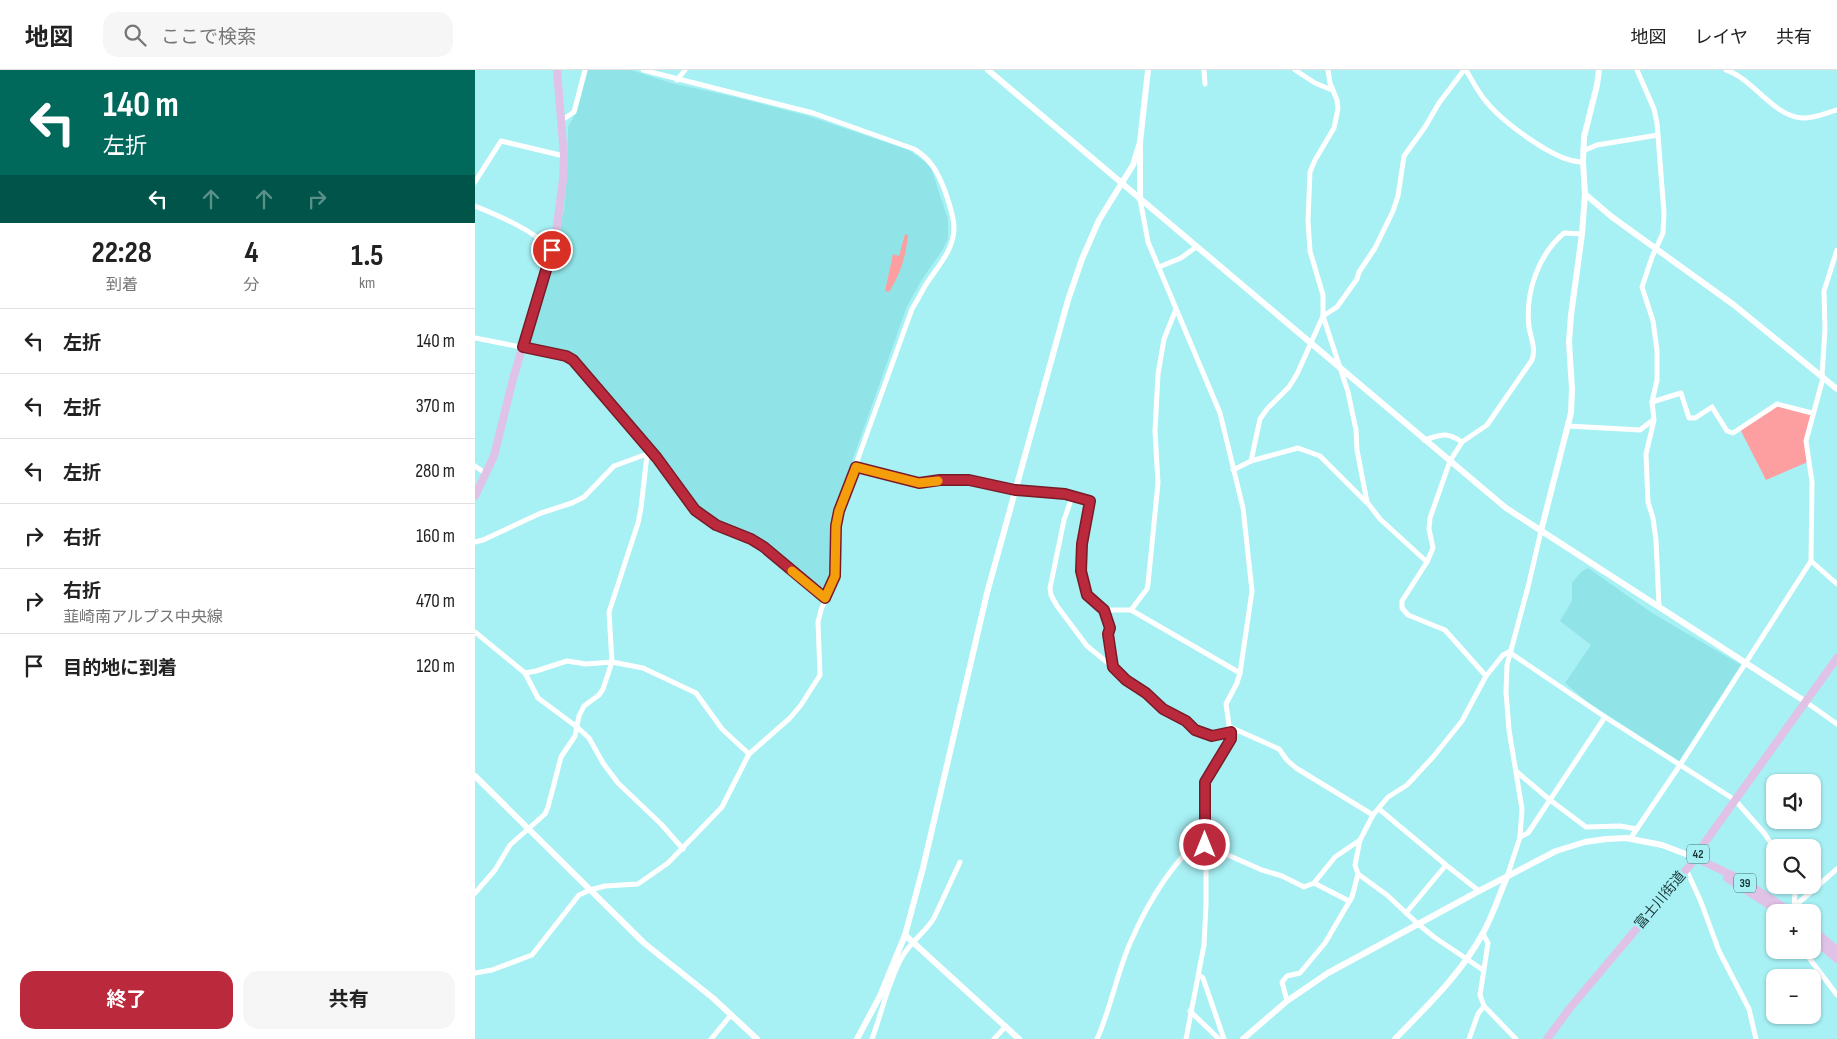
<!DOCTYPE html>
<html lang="ja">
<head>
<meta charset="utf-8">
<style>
  body { margin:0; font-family:"Sofia Sans Condensed","Noto Sans JP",sans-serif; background:#f6f6f6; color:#222; height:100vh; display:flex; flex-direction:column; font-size:19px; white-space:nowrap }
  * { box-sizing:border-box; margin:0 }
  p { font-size:16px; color:#767676 }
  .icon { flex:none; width:28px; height:28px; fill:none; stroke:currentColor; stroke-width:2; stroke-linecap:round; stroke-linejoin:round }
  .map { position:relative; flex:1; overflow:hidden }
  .drawer { display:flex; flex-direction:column; background:#fff; width:475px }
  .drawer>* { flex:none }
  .banner { background:#00695c; color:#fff; overflow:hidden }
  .controls { position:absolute; left:1291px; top:704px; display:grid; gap:10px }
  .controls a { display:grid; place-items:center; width:55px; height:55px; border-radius:10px; background:#fff; box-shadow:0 1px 4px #0004; font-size:25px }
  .pin { position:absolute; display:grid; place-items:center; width:42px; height:42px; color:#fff; margin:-21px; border:2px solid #fff; border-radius:50%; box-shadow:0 1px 5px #0007 }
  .me { position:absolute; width:55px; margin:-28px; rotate:0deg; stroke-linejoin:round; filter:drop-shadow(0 0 4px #0008) }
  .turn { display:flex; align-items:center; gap:18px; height:105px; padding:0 20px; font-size:22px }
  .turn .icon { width:65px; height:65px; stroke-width:2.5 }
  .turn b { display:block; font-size:35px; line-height:42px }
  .lanes { display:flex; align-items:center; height:48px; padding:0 20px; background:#0003; justify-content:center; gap:25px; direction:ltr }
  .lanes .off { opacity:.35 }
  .eta { display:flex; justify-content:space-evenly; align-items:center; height:85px; text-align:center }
  .eta b { font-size:30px; font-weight:700; line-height:35px }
  .action { display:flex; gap:10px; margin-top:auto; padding:10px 20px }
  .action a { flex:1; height:58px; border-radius:15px; background:#ba293c; color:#fff; font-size:20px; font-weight:700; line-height:58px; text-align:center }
  .action a+a { background:#f6f6f6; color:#222 }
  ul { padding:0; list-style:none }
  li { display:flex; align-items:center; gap:15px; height:65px; padding:0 20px; border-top:1px solid #e0e0e0 }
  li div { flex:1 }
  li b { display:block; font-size:19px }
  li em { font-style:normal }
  header { display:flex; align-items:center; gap:30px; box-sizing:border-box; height:70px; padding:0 25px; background:#fff; border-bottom:1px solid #e0e0e0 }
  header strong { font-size:24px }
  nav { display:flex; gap:28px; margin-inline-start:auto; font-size:18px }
  .search { width:350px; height:45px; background:#f6f6f6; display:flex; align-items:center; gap:12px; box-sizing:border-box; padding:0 18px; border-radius:15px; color:#767676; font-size:19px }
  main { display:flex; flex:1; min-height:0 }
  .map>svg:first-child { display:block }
  .built { fill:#90e4e7 }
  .green { fill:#fd9fa0 }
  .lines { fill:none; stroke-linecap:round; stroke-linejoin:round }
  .minor { stroke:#fff; stroke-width:5 }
  .tertiary { stroke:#fff; stroke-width:6 }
  .primary { stroke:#e0c2e7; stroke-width:8 }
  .route-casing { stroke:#791b27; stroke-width:12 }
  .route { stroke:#ba293c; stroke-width:9 }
  .slow { stroke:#f59e0b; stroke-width:9 }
  .labels { text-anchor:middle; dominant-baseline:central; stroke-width:5; stroke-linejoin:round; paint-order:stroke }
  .shield { fill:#a7f0f4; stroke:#446f71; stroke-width:1 }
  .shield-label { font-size:12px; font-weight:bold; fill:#1a3839 }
  .street-label { font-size:14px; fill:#1a3839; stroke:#a7f0f4 }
</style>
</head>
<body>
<header>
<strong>地図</strong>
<div class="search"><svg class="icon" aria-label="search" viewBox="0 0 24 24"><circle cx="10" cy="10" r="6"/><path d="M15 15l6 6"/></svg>ここで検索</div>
<nav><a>地図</a><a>レイヤ</a><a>共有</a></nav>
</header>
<main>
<section class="drawer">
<div class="banner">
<div class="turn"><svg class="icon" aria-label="left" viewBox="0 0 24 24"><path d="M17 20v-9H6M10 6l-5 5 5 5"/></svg><div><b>140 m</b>左折</div></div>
<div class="lanes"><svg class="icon" aria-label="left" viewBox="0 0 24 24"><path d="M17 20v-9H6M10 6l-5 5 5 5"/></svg><svg class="icon off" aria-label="ahead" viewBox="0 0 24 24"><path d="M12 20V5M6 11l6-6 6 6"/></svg><svg class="icon off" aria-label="ahead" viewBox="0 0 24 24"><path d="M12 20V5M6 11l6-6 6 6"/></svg><svg class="icon off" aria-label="right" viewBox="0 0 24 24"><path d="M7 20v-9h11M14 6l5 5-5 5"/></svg></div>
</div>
<div class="eta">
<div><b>22:28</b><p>到着</p></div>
<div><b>4</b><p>分</p></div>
<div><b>1.5</b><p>km</p></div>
</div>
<ul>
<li><svg class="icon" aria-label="left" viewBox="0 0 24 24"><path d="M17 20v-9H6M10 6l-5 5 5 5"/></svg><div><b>左折</b></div><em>140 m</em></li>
<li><svg class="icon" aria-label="left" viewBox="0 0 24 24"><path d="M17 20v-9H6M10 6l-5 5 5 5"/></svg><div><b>左折</b></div><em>370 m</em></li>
<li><svg class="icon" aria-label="left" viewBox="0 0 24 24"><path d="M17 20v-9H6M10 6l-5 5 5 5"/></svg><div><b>左折</b></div><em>280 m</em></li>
<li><svg class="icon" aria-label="right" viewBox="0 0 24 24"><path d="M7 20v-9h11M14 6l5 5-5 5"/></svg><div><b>右折</b></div><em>160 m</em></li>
<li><svg class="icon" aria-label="right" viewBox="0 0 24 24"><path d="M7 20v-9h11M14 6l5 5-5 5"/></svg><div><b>右折</b><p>韮崎南アルプス中央線</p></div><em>470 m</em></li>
<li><svg class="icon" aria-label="arrive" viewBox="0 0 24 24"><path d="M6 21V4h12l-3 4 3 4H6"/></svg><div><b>目的地に到着</b></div><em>120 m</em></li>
</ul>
<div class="action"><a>終了</a><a>共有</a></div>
</section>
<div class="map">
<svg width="1362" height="969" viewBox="0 0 1362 969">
  <rect width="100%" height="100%" fill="#a7f0f4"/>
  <!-- built -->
  <g class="built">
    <polygon points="113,0 156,0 196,13 260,27 333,46 434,80 449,91 456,98 473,149 473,169 468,179 446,211 432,236 363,431 358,445 356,461 357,505 350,518 343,517 291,474 274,464 242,451 227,441 217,431 182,381 101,288 89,283 58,276 54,272 82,174 89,139 92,106 93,57 102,41"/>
    <polygon points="1113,498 1177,543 1266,595 1204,691 1114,633 1090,613 1116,575 1085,551 1097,531 1097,513 1106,502"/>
  </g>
  <!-- green -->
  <g class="green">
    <path d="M430,164l3,1c-2,21 -8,40 -19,57l-4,-1 8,-37 6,2z"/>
    <polygon points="1302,334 1337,343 1331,371 1335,391 1291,410 1265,359"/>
  </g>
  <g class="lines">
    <!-- minor -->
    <g class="minor">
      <polyline points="729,0 730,14"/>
      <polyline points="820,0 840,13 857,20"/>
      <polyline points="853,0 855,13 862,30 863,39 859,58 840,90 835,102 833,151 835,181 848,225 848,246 873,322 881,360 882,380 892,432 905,449 952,492"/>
      <path d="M991,0c6,10 11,20 18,29 17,22 72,64 99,63"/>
      <polyline points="1162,0 1179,39 1182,53 1189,143 1188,163 1177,187 1167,217 1178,251 1182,280 1182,310 1177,332 1179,350 1171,384 1173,432 1178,448 1181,470 1184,537"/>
      <path d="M1251,0c28,9 45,45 76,48 11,1 24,-5 35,-8"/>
      <polyline points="202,10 210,0"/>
      <polyline points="87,50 99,42 110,0"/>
      <polyline points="1108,81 1122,75 1183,65"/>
      <polyline points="0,112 26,71 89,86"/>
      <polyline points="665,129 673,172 745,343 768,438 777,521 765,603 762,613 751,634 756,669 731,712 731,835 729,875 711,969"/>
      <path d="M0,136c27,11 55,23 77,43"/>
      <polyline points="684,197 706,188 721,177"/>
      <polyline points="0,268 91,286 99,290 182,388 220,440 241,455 276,469 289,477 351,528"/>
      <polyline points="1347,306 1350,259 1349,221 1362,180"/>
      <polyline points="1177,332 1206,323 1214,348 1220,348 1237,337 1252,361 1258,363 1302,334 1337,343"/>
      <polyline points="1093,356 1165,360 1178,350"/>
      <path d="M949,370c18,-5 21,-9 38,2"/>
      <polyline points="776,391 785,349 792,339 814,317 822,304 848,246 862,237 882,209 884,202 900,178 918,141 923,126 929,86 950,57 964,33 989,0"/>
      <polyline points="0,396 11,404"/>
      <polyline points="381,397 444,413 465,410 494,410 540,420 590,425 615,431 607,474 606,501 612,525 629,540 635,558 633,565 638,597 651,610 671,623 688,639 711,651 720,660 737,666 756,662"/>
      <polyline points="758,400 776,391 823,378 845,386 891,432"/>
      <polyline points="597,427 589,450 575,518 576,525 582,536 612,576 638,597"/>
      <polyline points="0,472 8,470 66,443 97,433 109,427 139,396 172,384"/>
      <polyline points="1336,491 1362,514"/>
      <polyline points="629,540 656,540 765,603"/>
      <polyline points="656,540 672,519 673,514 683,413 680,361 683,304 689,269 701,239"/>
      <polyline points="0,562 50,603 63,628 102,657 114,668 128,693 143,713 186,754 208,779"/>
      <polyline points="1034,582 1130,647 1260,730 1290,764 1300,780"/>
      <polyline points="50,603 61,601 92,591 111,594 137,592 168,598 221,623 247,659 274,684"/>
      <path d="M1011,606l-41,-46 -37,-15 -6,-7v-7l25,-39 6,-14 -4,-19 1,-11 20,-57 12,-19 25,-17 45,-65c4,-12 -1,-21 -3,-33 -4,-34 9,-72 35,-94l18,1"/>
      <polyline points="1331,632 1362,654"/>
      <polyline points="755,657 804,679 812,690 821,698 898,745"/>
      <polyline points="1042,702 1075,730 1111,757 1145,756 1162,759"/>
      <polyline points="904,739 971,795 931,843"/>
      <polyline points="1045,767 1053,763 1130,647"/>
      <polyline points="1155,769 1205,695 1336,491 1337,412 1331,371 1348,308"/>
      <polyline points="730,775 787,800 807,806 829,817 839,813 874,831"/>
      <polyline points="971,795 1004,821"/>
      <polyline points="1211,799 1226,832 1244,881 1274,939 1281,969"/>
      <polyline points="1032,807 1045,767 1047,739 1034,660 1031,622 1032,595 1053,517 1066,461"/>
      <polyline points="839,813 860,787 885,770"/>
      <polyline points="1318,815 1320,820 1319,842"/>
      <polyline points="0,823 20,800 35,775 70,744 73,737 86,687 100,666 104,646 109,636 124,625 128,619 137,592 134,542 163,453 166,438 173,376"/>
      <polyline points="1320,836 1362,799"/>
      <polyline points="1008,864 1013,873 1005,925 1009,936 1041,969"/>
      <polyline points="1328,880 1362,925"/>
      <polyline points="1008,900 959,867 943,854 912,825 883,804 880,795 885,770 898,745 913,727 932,715 958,687 987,651 1011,606 1028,585 1034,582"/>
      <path d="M0,903l17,-3 40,-15 47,-60 11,-5 15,-4 33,-2 30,-21 54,-56 27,-53 41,-36 11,-13 19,-30 -2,-53 3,-12 14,-34 1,-50 3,-15 73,-202c5,-8 9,-16 13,-23 11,-18 29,-35 29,-58 0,-13 -5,-24 -9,-37 -7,-18 -13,-31 -31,-42l-101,-36 -170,-43"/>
      <polyline points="724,905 728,908 749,969"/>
      <polyline points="812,931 807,912 812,906 825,903 850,873 877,827 883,804"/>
      <polyline points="715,941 744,969"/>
      <polyline points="236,969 256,945"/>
      <path d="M397,969c10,-27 16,-57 30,-82 9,-16 23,-24 32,-39l26,-56"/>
      <polyline points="519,969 531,956"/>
      <path d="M622,969c14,-31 20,-67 34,-98 17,-39 42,-79 74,-107"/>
      <polyline points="994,969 1003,944 1009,936"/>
    </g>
    <!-- tertiary -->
    <g class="tertiary">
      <polyline points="513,0 1031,438 1331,632"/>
      <polyline points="1110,124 1137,147 1259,235 1362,319"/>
      <polyline points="665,129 665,72 673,0"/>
      <polyline points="1066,461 1096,343 1097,319 1094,272 1096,245 1107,164 1110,124 1108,92 1109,67 1122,15 1124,0"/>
      <polyline points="0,706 169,873 238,928 282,969"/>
      <polyline points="430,865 544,969"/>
      <polyline points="382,969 405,926 430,865 448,798 512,523 593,230 607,189 624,150 658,95 665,72"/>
      <polyline points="768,969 812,931 853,903 1004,821 1081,781 1110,772 1131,769 1151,768 1187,775 1221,788"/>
      <path d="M920,969c32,-33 66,-65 88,-106 10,-18 16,-38 24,-56"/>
    </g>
    <!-- primary -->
    <g class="primary">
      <polyline points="0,426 19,386 38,309 81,163 88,109 89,86 82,0"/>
      <polyline points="1221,788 1265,809 1316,842"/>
      <polyline points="1252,808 1305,842"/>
      <polyline points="1338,860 1362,880"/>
      <polyline points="1338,869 1362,889"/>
      <polyline points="1072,969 1095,938 1221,788 1228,775 1362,588"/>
    </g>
  </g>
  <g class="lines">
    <!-- route casing -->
    <g class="route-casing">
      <polyline id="route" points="77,180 48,277 91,286 98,290 182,388 220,440 241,455 276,469 289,477 350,528 360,506 361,456 364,441 381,397 444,413 465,410 494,410 540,420 590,424 615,431 607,474 606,501 612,525 629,540 635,558 633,564 638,597 651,610 671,623 688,639 711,651 720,660 737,666 756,662 756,669 730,712 730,775"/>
    </g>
    <!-- route -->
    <use href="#route" class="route"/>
    <!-- slow -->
    <polyline class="slow" points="317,501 350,528 360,506 361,456 364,441 381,397 444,413 463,411"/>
  </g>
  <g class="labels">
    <!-- shield labels -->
    <g class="shield">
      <rect x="1212" y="774.5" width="22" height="19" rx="4"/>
      <rect x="1259" y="803.5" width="22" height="19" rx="4"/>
    </g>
    <g class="shield-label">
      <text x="1223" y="784">42</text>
      <text x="1270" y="813">39</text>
    </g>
    <!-- street labels -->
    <g class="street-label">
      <text transform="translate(1185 830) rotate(-50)">富士川街道</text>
    </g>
  </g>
</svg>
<div class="controls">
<a><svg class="icon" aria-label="sound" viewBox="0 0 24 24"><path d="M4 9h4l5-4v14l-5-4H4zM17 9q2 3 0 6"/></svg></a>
<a><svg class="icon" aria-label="search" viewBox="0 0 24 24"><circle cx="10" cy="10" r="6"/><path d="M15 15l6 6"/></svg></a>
<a>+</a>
<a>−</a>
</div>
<div class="pin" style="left:77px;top:180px;background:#d93025"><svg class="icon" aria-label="arrive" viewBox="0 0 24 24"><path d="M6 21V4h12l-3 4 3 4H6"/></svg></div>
<svg class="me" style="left:730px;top:775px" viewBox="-20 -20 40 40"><circle r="17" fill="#ba293c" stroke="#fff" stroke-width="3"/><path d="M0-11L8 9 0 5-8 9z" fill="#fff"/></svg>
</div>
</main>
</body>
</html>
